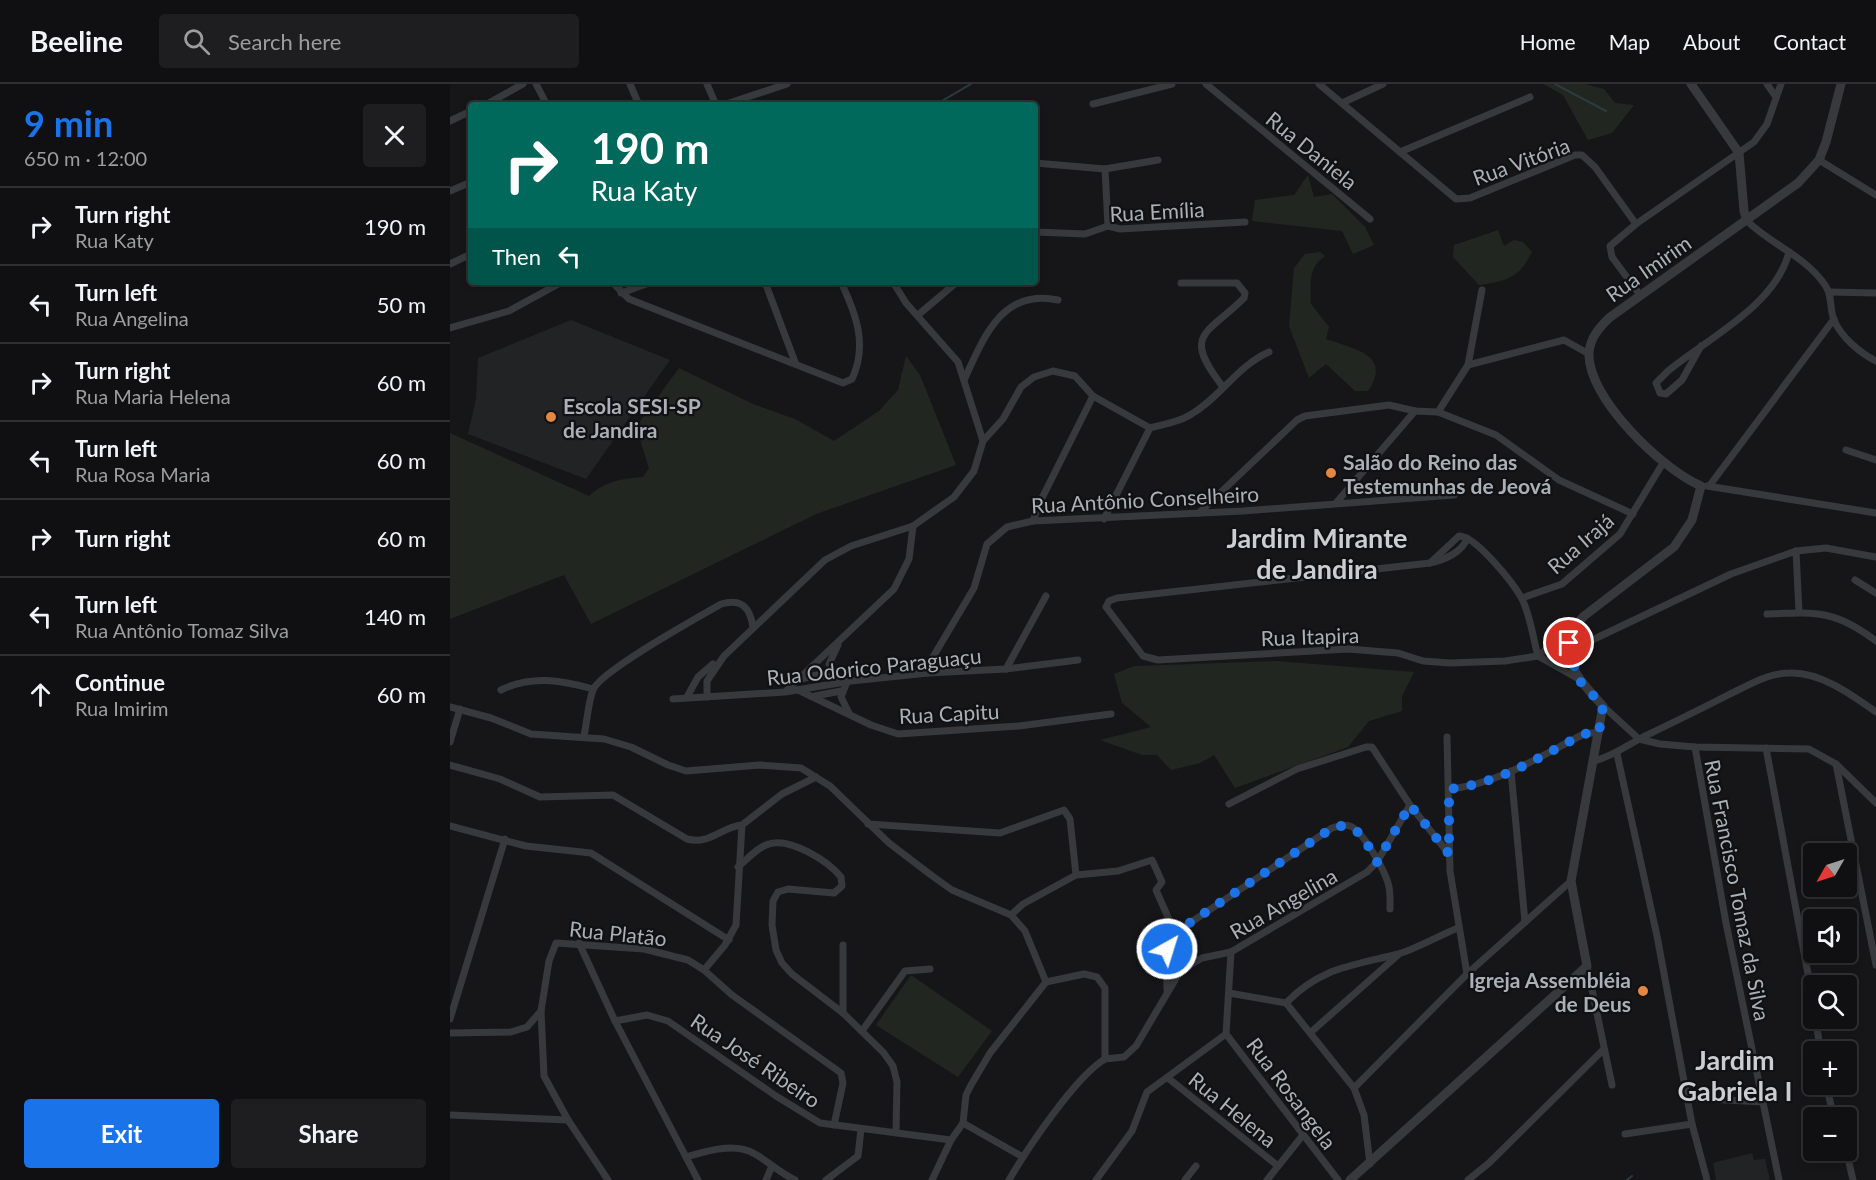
<!DOCTYPE html>
<html lang="en">
<head>
<meta charset="utf-8">
<style>
  body { margin:0; font-family:Lato,sans-serif; background:#1e1e20; color:#f1f3f6; height:100vh; display:flex; flex-direction:column; font-size:22px; white-space:nowrap }
  * { box-sizing:border-box; margin:0 }
  p { font-size:20px; color:#9c9d9f }
  .icon { flex:none; width:33px; height:33px; fill:none; stroke:currentColor; stroke-width:2; stroke-linecap:round; stroke-linejoin:round }
  .map { position:relative; flex:1; overflow:hidden }
  .panel { display:flex; flex-direction:column; background:#101012; width:450px }
  .panel>* { flex:none }
  .hud { position:absolute; left:18px; top:18px; width:570px; height:183px; border-radius:6px; box-shadow:0 3px 9px #0003,0 0 0 2px #303032; background:#00695c; color:#fff; overflow:hidden }
  .needle { width:39px; rotate:231deg }
  .controls { position:absolute; left:1353px; top:759px; display:grid; gap:12px }
  .controls a { display:grid; place-items:center; width:54px; height:54px; border-radius:6px; background:#101012; box-shadow:0 3px 9px #0003,0 0 0 2px #303032; font-size:30px }
  .pin { position:absolute; display:grid; place-items:center; width:51px; height:51px; color:#fff; margin:-26px; border:3px solid #fff; border-radius:50%; box-shadow:0 2px 6px #0007 }
  .me { position:absolute; width:66px; margin:-33px; rotate:39deg; stroke-linejoin:round; filter:drop-shadow(0 0 4px #0008) }
  .turn { display:flex; align-items:center; gap:21px; height:126px; padding:0 24px; font-size:27px }
  .turn .icon { width:78px; height:78px; stroke-width:2.5 }
  .turn b { display:block; font-size:42px; line-height:51px }
  .then { display:flex; align-items:center; height:57px; padding:0 24px; background:#0003; gap:12px; font-size:22px }
  .round { display:grid; place-items:center; flex:none; width:63px; height:63px; border-radius:6px; background:#1e1e20 }
  .headline { display:flex; align-items:center; justify-content:space-between; height:102px; padding:0 24px }
  h1 { font-size:36px; font-weight:700; line-height:45px; color:#1a73e8 }
  .primary-button { display:flex; gap:12px; margin-top:auto; padding:12px 24px }
  .primary-button a { flex:1; height:69px; border-radius:6px; background:#1a73e8; color:#fff; font-size:24px; font-weight:700; line-height:69px; text-align:center }
  .primary-button a+a { background:#1e1e20; color:#f1f3f6 }
  ul { padding:0; list-style:none }
  li { display:flex; align-items:center; gap:18px; height:78px; padding:0 24px; border-top:2px solid #303032 }
  li div { flex:1 }
  li b { display:block; font-size:22px }
  li em { font-style:normal }
  header { display:flex; align-items:center; gap:36px; box-sizing:border-box; height:84px; padding:0 30px; background:#101012; border-bottom:2px solid #303032 }
  header strong { font-size:28px }
  nav { display:flex; gap:33px; margin-inline-start:auto; font-size:21px }
  .search { width:420px; height:54px; background:#1e1e20; display:flex; align-items:center; gap:15px; box-sizing:border-box; padding:0 21px; border-radius:6px; color:#9c9d9f; font-size:22px }
  main { display:flex; flex:1; min-height:0 }
  .map>svg:first-child { display:block }
  .built { fill:#222325 }
  .green { fill:#212720 }
  .lines { fill:none; stroke-linecap:round; stroke-linejoin:round }
  .stream { stroke:#2f3a3d; stroke-width:2 }
  .minor { stroke:#37393c; stroke-width:7 }
  .tertiary { stroke:#37393c; stroke-width:9 }
  .route { stroke:#1a73e8; stroke-width:10; stroke-dasharray:0 18 }
  .poi-dot { fill:#e38842; stroke:#111113; stroke-width:2 }
  .labels { text-anchor:middle; dominant-baseline:central; stroke-width:4.5; stroke-linejoin:round; paint-order:stroke }
  .street-label { font-size:21px; fill:#a9b0b7; stroke:#111113 }
  .poi-label { font-size:21px; font-weight:bold; fill:#a9b0b7; stroke:#111113; text-anchor:start }
  .district-label { font-size:27px; font-weight:bold; fill:#caced3; stroke:#111113 }
</style>
</head>
<body>
<header>
<strong>Beeline</strong>
<div class="search"><svg class="icon" aria-label="search" viewBox="0 0 24 24"><circle cx="10" cy="10" r="6"/><path d="M15 15l6 6"/></svg>Search here</div>
<nav><a>Home</a><a>Map</a><a>About</a><a>Contact</a></nav>
</header>
<main>
<section class="panel">
<div class="headline"><div><h1>9 min</h1><p>650 m · 12:00</p></div><a class="round"><svg class="icon" aria-label="close" viewBox="0 0 24 24"><path d="M6 6l12 12M18 6L6 18"/></svg></a></div>
<ul>
<li><svg class="icon" aria-label="right" viewBox="0 0 24 24"><path d="M7 20v-9h11M14 6l5 5-5 5"/></svg><div><b>Turn right</b><p>Rua Katy</p></div><em>190 m</em></li>
<li><svg class="icon" aria-label="left" viewBox="0 0 24 24"><path d="M17 20v-9H6M10 6l-5 5 5 5"/></svg><div><b>Turn left</b><p>Rua Angelina</p></div><em>50 m</em></li>
<li><svg class="icon" aria-label="right" viewBox="0 0 24 24"><path d="M7 20v-9h11M14 6l5 5-5 5"/></svg><div><b>Turn right</b><p>Rua Maria Helena</p></div><em>60 m</em></li>
<li><svg class="icon" aria-label="left" viewBox="0 0 24 24"><path d="M17 20v-9H6M10 6l-5 5 5 5"/></svg><div><b>Turn left</b><p>Rua Rosa Maria</p></div><em>60 m</em></li>
<li><svg class="icon" aria-label="right" viewBox="0 0 24 24"><path d="M7 20v-9h11M14 6l5 5-5 5"/></svg><div><b>Turn right</b></div><em>60 m</em></li>
<li><svg class="icon" aria-label="left" viewBox="0 0 24 24"><path d="M17 20v-9H6M10 6l-5 5 5 5"/></svg><div><b>Turn left</b><p>Rua Antônio Tomaz Silva</p></div><em>140 m</em></li>
<li><svg class="icon" aria-label="ahead" viewBox="0 0 24 24"><path d="M12 20V5M6 11l6-6 6 6"/></svg><div><b>Continue</b><p>Rua Imirim</p></div><em>60 m</em></li>
</ul>
<div class="primary-button"><a>Exit</a><a>Share</a></div>
</section>
<div class="map">
<svg width="1426" height="1096" viewBox="0 0 1426 1096">
  <rect width="100%" height="100%" fill="#161618"/>
  <!-- built -->
  <g class="built">
    <polygon points="121,236 220,276 136,395 18,350 26,315 28,274"/>
    <polygon points="1302,1069 1304,1076 1315,1075 1320,1096 1266,1096 1263,1079"/>
  </g>
  <!-- green -->
  <g class="green">
    <polygon points="1093,0 1135,0 1154,5 1165,19 1184,21 1162,49 1138,56 1113,11"/>
    <polygon points="858,91 864,113 882,110 915,143 924,161 903,170 892,147 802,137 805,116 844,111"/>
    <path d="M1048,146l6,16 10,-6 9,2 9,10c-13,26 -25,29 -53,33l-26,-28 1,-12z"/>
    <path d="M870,168l5,4c-17,11 -15,29 -14,48l18,23 -3,12c27,10 67,15 42,52h-13l-29,-27 -17,14 -20,-52 5,-58 11,-14z"/>
    <path d="M456,272l14,19 36,90 -140,49 -225,110 -27,-49 -114,44v-186l139,63c17,-15 31,-17 54,-19l6,-9 -13,-41 43,-59 74,36 42,15 39,22 45,-30 19,-21z"/>
    <polygon points="826,577 964,588 952,612 952,627 919,637 898,663 785,704 764,671 750,679 721,686 707,671 692,671 650,656 701,643 672,619 664,590 684,582"/>
    <polygon points="461,891 542,947 508,993 426,941"/>
  </g>
  <g class="lines">
    <!-- stream -->
    <g class="stream">
      <polyline points="1105,0 1156,27"/>
      <polyline points="485,21 521,0"/>
      <polyline points="1177,1096 1182,1092"/>
    </g>
    <!-- minor -->
    <g class="minor">
      <polyline points="86,0 97,21"/>
      <polyline points="180,0 189,21"/>
      <polyline points="257,0 266,21"/>
      <polyline points="756,0 920,135"/>
      <polyline points="869,0 1006,115 1020,114 1125,71 1132,71 1145,83 1186,140"/>
      <polyline points="1317,0 1326,13"/>
      <polyline points="892,19 933,0"/>
      <polyline points="643,20 722,0"/>
      <polyline points="35,21 73,0"/>
      <polyline points="273,21 337,0"/>
      <polyline points="0,37 21,27"/>
      <polyline points="950,68 1080,13"/>
      <polyline points="1369,76 1426,111"/>
      <polyline points="585,79 655,85 708,76"/>
      <polyline points="655,85 658,142"/>
      <polyline points="0,107 21,98"/>
      <path d="M1297,137c25,24 58,35 78,64 8,11 4,23 9,35 7,17 26,33 42,41"/>
      <polyline points="585,148 635,150 658,142 670,145 795,138"/>
      <polyline points="0,180 21,170"/>
      <path d="M162,198l17,17 214,84 9,-4c16,-34 4,-65 -11,-97"/>
      <polyline points="315,198 345,278"/>
      <path d="M731,199h56l8,10 -1,5c-37,37 -63,35 -21,89"/>
      <polyline points="1380,208 1426,209"/>
      <polyline points="171,209 202,198"/>
      <polyline points="1190,211 1162,173 1160,162 1186,140 1304,58 1317,40 1331,0"/>
      <polyline points="468,231 507,198"/>
      <polyline points="0,244 59,227 112,198"/>
      <path d="M1251,262l-19,34 -16,14 -6,-1 -4,-10 12,-12c40,-33 108,-66 121,-119"/>
      <polyline points="1018,281 1114,256 1139,270"/>
      <path d="M515,294c19,-41 37,-90 93,-78"/>
      <polyline points="988,328 1018,281 1032,206"/>
      <path d="M533,357l20,-22 18,-32 13,-10 19,-6 22,5 18,20 57,32c13,-4 27,-5 40,-13 30,-17 47,-49 79,-63"/>
      <polyline points="1396,366 1426,376"/>
      <polyline points="1260,401 1384,235"/>
      <polyline points="1257,402 1426,429"/>
      <polyline points="886,419 965,327"/>
      <polyline points="749,429 847,336 855,332 939,321 965,327 988,328 1046,351 1109,396 1183,430"/>
      <polyline points="654,435 700,344"/>
      <polyline points="583,437 590,418 643,312"/>
      <path d="M1017,454c-4,14 -23,22 -37,25l-313,35 -8,3 -3,6 37,49 15,4 190,-11 50,4 25,8 27,2 55,-2 33,-5 34,-27"/>
      <polyline points="1346,467 1376,464 1426,473"/>
      <path d="M980,479l29,-27c16,-1 54,47 62,61 9,16 12,41 17,59"/>
      <polyline points="1405,496 1426,509"/>
      <polyline points="1072,514 1112,500 1170,450 1213,379"/>
      <path d="M1317,530c50,-2 68,-4 109,27"/>
      <polyline points="388,561 379,580 387,594 397,598 391,613 399,629"/>
      <polyline points="1119,567 1281,490 1346,467 1349,528"/>
      <polyline points="1088,572 1127,594"/>
      <polyline points="556,585 596,512"/>
      <polyline points="478,589 483,573 524,504 537,460 557,443 583,437 793,427 1004,411"/>
      <polyline points="351,595 367,591 387,594"/>
      <path d="M51,606c30,-15 60,-10 92,-1"/>
      <polyline points="348,606 421,641 448,650 569,642 661,630"/>
      <polyline points="336,607 444,505 459,475 463,442"/>
      <polyline points="365,612 391,607"/>
      <polyline points="237,613 248,593 263,580"/>
      <polyline points="257,613 257,597 274,572 375,476 401,462 463,442 504,413 524,387 533,357 508,278 456,219 443,198"/>
      <polyline points="223,615 335,608 401,597 478,589 556,585 628,576"/>
      <polyline points="1153,622 1189,655 1210,660 1245,663 1359,665 1386,680 1426,719"/>
      <polyline points="0,623 41,634 81,650 154,655 181,663 218,681 236,687 310,681 351,684 380,702 439,759 481,791 502,806 561,831 575,847 596,898 540,969 521,1001 516,1011 513,1039 501,1056 482,1096"/>
      <path d="M134,652c3,-14 4,-33 9,-46 7,-19 106,-73 128,-86 20,-6 29,3 32,23"/>
      <polyline points="997,653 1000,787 1017,890"/>
      <polyline points="0,658 10,625"/>
      <polyline points="1245,663 1276,839 1329,1096"/>
      <polyline points="1316,664 1364,922"/>
      <polyline points="1167,670 1207,852 1242,1040 1257,1096"/>
      <path d="M1144,677c19,-5 32,-15 49,-24 29,-14 58,-28 87,-43 19,-9 38,-21 60,-21 31,-1 62,22 86,39"/>
      <polyline points="1386,680 1426,881"/>
      <path d="M0,681l50,14 40,18 73,-2 74,44c23,6 34,-12 55,-14"/>
      <polyline points="1061,687 1075,838"/>
      <path d="M999,705c50,-5 91,-33 135,-55l15,-2"/>
      <polyline points="779,720 847,685 916,663 922,663 960,721 999,770"/>
      <polyline points="418,740 550,749 614,726 620,735 626,791 573,820 561,831"/>
      <polyline points="0,742 76,762 141,769 279,856"/>
      <path d="M288,783c9,-7 19,-20 31,-23 21,-7 59,17 72,33l1,9 -8,7 -46,-4 -10,3 -5,9 -1,24 4,25 6,13 10,11 51,39 40,39 10,14 4,16 -1,49"/>
      <polyline points="626,791 668,787 702,776 712,798 706,806 725,849"/>
      <polyline points="129,859 165,937 248,1096"/>
      <polyline points="393,861 393,929"/>
      <polyline points="781,868 776,950 888,1096"/>
      <polyline points="1137,882 1162,1001"/>
      <polyline points="254,886 282,911 391,989 393,999 384,1041"/>
      <polyline points="596,898 634,890 647,893 655,904 655,975 674,973 686,962 731,886 752,874 781,868 917,788 927,778 960,721"/>
      <path d="M717,906l-1,-41 9,-16 157,-105c7,-2 11,-4 18,-2 12,4 33,42 37,54 4,9 3,19 3,29"/>
      <polyline points="779,909 836,919 904,1004 914,1031 920,1080"/>
      <path d="M836,919c35,-36 66,-37 112,-49 20,-6 40,-18 60,-26"/>
      <polyline points="91,927 94,992 118,1036 158,1096"/>
      <polyline points="1365,934 1371,968"/>
      <polyline points="0,935 55,755"/>
      <polyline points="165,937 197,931 218,937 326,1012 370,1039 501,1056"/>
      <polyline points="412,947 455,887 480,885"/>
      <polyline points="0,949 61,948 77,943 91,927 99,877 106,859 194,865 238,876 254,886 275,861 286,841 292,741 332,710 366,693"/>
      <polyline points="860,949 948,871"/>
      <polyline points="718,994 828,1082"/>
      <polyline points="1376,1000 1384,1034"/>
      <polyline points="904,1004 1017,890 1121,797"/>
      <polyline points="1239,1014 1313,1018"/>
      <polyline points="0,1031 118,1036"/>
      <polyline points="513,1039 573,1073"/>
      <polyline points="1175,1050 1242,1040"/>
      <polyline points="1396,1066 1403,1096"/>
      <path d="M236,1073c21,-6 48,-15 69,-3 14,8 25,19 40,26"/>
      <polyline points="316,1096 322,1082"/>
      <polyline points="376,1096 408,1072 411,1045"/>
      <path d="M559,1096c18,-31 67,-104 96,-121"/>
      <polyline points="646,1096 682,1047 697,1008 776,950"/>
      <polyline points="735,1096 746,1082"/>
      <polyline points="817,1096 853,1051"/>
      <polyline points="1018,1096 1039,1079 1154,965"/>
    </g>
    <!-- tertiary -->
    <g class="tertiary">
      <polyline points="1241,0 1289,69 1294,127 1297,137"/>
      <path d="M900,1096l237,-214 -16,-85 32,-175c-26,-28 -52,-56 -19,-90l90,-69 18,-27 9,-34c-38,-16 -114,-88 -112,-133 1,-15 10,-25 20,-35l189,-135 21,-23 7,-18 15,-58"/>
    </g>
  </g>
  <g class="lines">
    <!-- route -->
    <path class="route" d="M717,865l4,-11 17,-14 144,-96c26,-9 34,15 45,34l33,-57 39,49v-65c50,-5 90,-32 135,-55l15,-2 4,-26 -26,-28 -8,-35"/>
  </g>
  <!-- markers -->
  <g class="poi-dot">
    <circle cx="101" cy="333" r="6"/>
    <circle cx="881" cy="389" r="6"/>
    <circle cx="1193" cy="907" r="6"/>
  </g>
  <g class="labels">
    <!-- street labels -->
    <g class="street-label">
      <text transform="translate(862 66) rotate(39)">Rua Daniela</text>
      <text transform="translate(1071 77) rotate(-20)">Rua Vitória</text>
      <text transform="translate(707 127) rotate(-3)">Rua Emília</text>
      <text transform="translate(1198 184) rotate(-35)">Rua Imirim</text>
      <text transform="translate(695 415) rotate(-3)">Rua Antônio Conselheiro</text>
      <text transform="translate(1130 459) rotate(-41)">Rua Irajá</text>
      <text transform="translate(860 552) rotate(-2)">Rua Itapira</text>
      <text transform="translate(424 582) rotate(-6)">Rua Odorico Paraguaçu</text>
      <text transform="translate(499 629) rotate(-3)">Rua Capitu</text>
      <text transform="translate(1288 806) rotate(79)">Rua Francisco Tomaz da Silva</text>
      <text transform="translate(833 819) rotate(-30)">Rua Angelina</text>
      <text transform="translate(168 849) rotate(6)">Rua Platão</text>
      <text transform="translate(306 976) rotate(34)">Rua José Ribeiro</text>
      <text transform="translate(842 1009) rotate(53)">Rua Rosangela</text>
      <text transform="translate(783 1025) rotate(39)">Rua Helena</text>
    </g>
    <!-- poi labels -->
    <g class="poi-label">
      <text x="113" y="321">Escola SESI-SP<tspan x="113" dy="24">de Jandira</tspan></text>
      <text x="893" y="377">Salão do Reino das<tspan x="893" dy="24">Testemunhas de Jeová</tspan></text>
      <text x="1181" y="895" text-anchor="end">Igreja Assembléia<tspan x="1181" dy="24">de Deus</tspan></text>
    </g>
    <!-- district labels -->
    <g class="district-label">
      <text x="867" y="453">Jardim Mirante<tspan x="867" dy="31">de Jandira</tspan></text>
      <text x="1285" y="975">Jardim<tspan x="1285" dy="31">Gabriela I</tspan></text>
    </g>
  </g>
</svg>
<div class="controls">
<a><svg class="needle" viewBox="-14 -14 28 28"><path d="M0-13l5 13h-10z" fill="#e53935"/><path d="M0 13l5-13h-10z" fill="#9c9d9f"/></svg></a>
<a><svg class="icon" aria-label="sound" viewBox="0 0 24 24"><path d="M4 9h4l5-4v14l-5-4H4zM17 9q2 3 0 6"/></svg></a>
<a><svg class="icon" aria-label="search" viewBox="0 0 24 24"><circle cx="10" cy="10" r="6"/><path d="M15 15l6 6"/></svg></a>
<a>+</a>
<a>−</a>
</div>
<div class="pin" style="left:1119px;top:559px;background:#d93025"><svg class="icon" aria-label="arrive" viewBox="0 0 24 24"><path d="M6 21V4h12l-3 4 3 4H6"/></svg></div>
<svg class="me" style="left:717px;top:865px" viewBox="-20 -20 40 40"><circle r="17" fill="#1a73e8" stroke="#fff" stroke-width="3"/><path d="M0-11L8 9 0 5-8 9z" fill="#fff"/></svg>
<div class="hud">
<div class="turn"><svg class="icon" aria-label="right" viewBox="0 0 24 24"><path d="M7 20v-9h11M14 6l5 5-5 5"/></svg><div><b>190 m</b>Rua Katy</div></div>
<div class="then">Then<svg class="icon" aria-label="left" viewBox="0 0 24 24"><path d="M17 20v-9H6M10 6l-5 5 5 5"/></svg></div>
</div>
</div>
</main>
</body>
</html>
